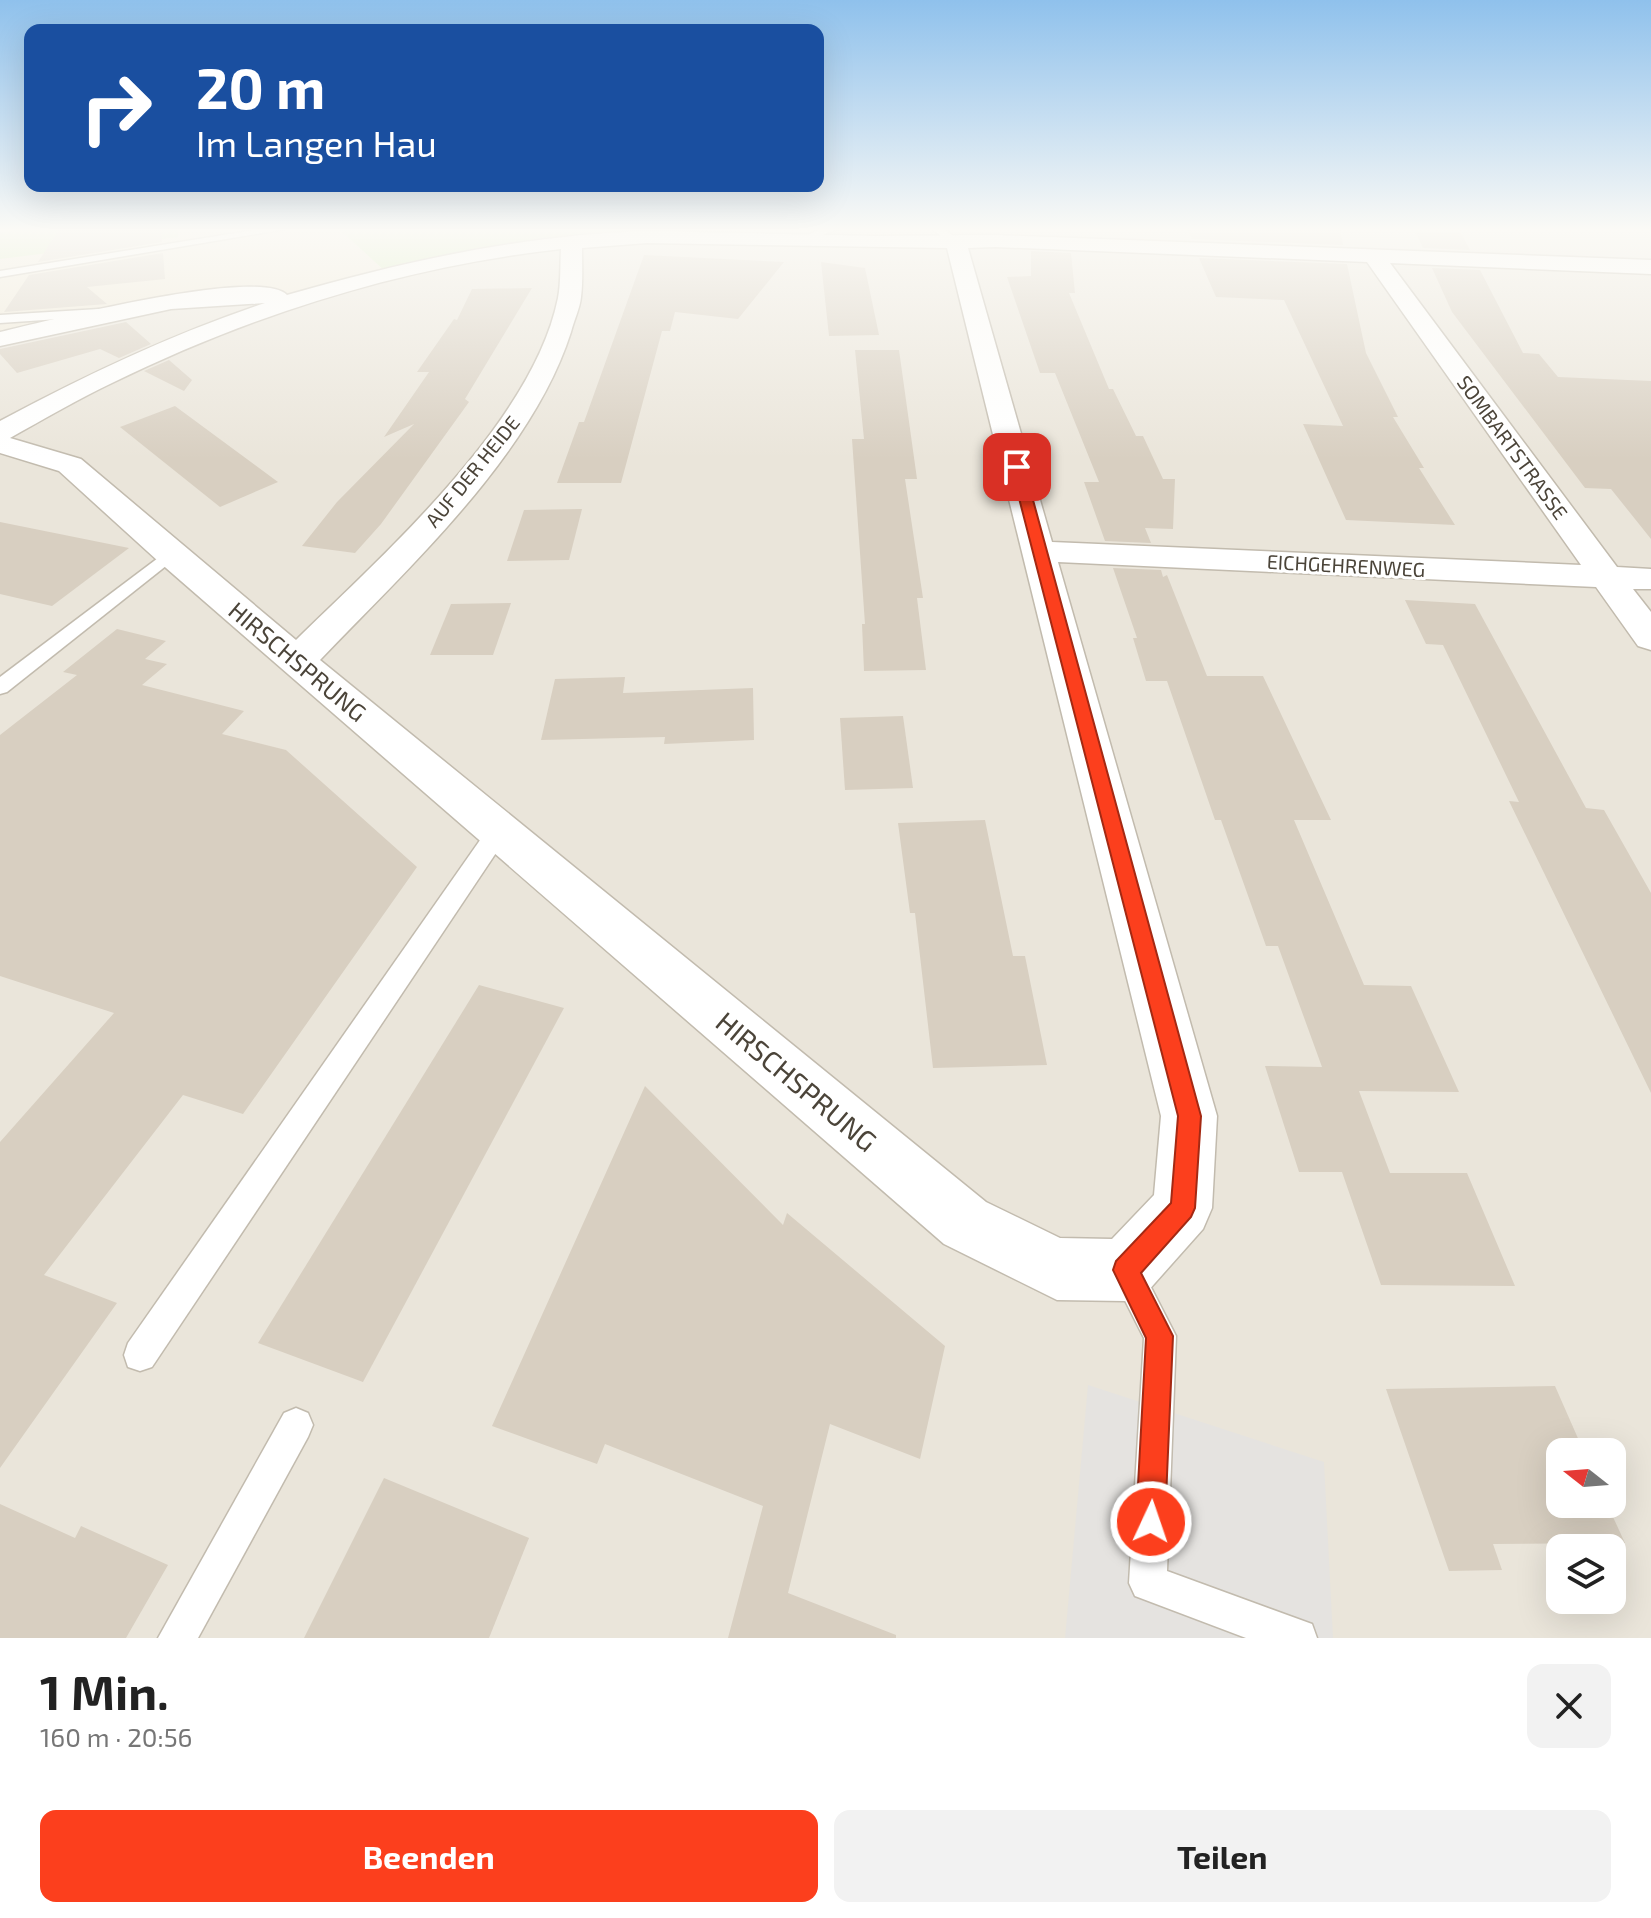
<!DOCTYPE html>
<html lang="de">
<head>
<meta charset="utf-8">
<style>
  body { margin:0; font-family:"Exo 2",sans-serif; background:#f2f2f2; color:#222; height:100vh; display:flex; flex-direction:column; font-size:30px; white-space:nowrap }
  * { box-sizing:border-box; margin:0 }
  p { font-size:26px; color:#767676 }
  .icon { flex:none; width:44px; height:44px; fill:none; stroke:currentColor; stroke-width:2; stroke-linecap:round; stroke-linejoin:round }
  .map { position:relative; height:1638px; overflow:hidden }
  .sheet { display:flex; flex-direction:column; background:#fff; flex:1 }
  .sheet>* { flex:none }
  .guide { position:absolute; left:24px; top:24px; width:800px; height:168px; border-radius:16px; box-shadow:0 8px 32px #0002; background:#1a4fa0; color:#fff; overflow:hidden }
  .needle { width:52px; rotate:287deg }
  .controls { position:absolute; left:1546px; top:1438px; display:grid; gap:16px }
  .controls a { display:grid; place-items:center; width:80px; height:80px; border-radius:16px; background:#fff; box-shadow:0 8px 32px #0002; font-size:40px }
  .pin { position:absolute; display:grid; place-items:center; width:68px; height:68px; color:#fff; margin:-34px; border-radius:16px; box-shadow:0 4px 12px #0006 }
  .me { position:absolute; width:88px; margin:-44px; rotate:3deg; stroke-linejoin:round; filter:drop-shadow(0 0 6px #0008) }
  .turn { display:flex; align-items:center; gap:28px; height:168px; padding:0 40px; font-size:36px }
  .turn .icon { width:104px; height:104px; stroke-width:2.5 }
  .turn b { display:block; font-size:56px; line-height:68px }
  .round { display:grid; place-items:center; flex:none; width:84px; height:84px; border-radius:16px; background:#f2f2f2 }
  .summary { display:flex; align-items:center; justify-content:space-between; height:136px; padding:0 40px }
  h1 { font-size:48px; font-weight:700; line-height:60px }
  .cta { display:flex; gap:16px; margin-top:auto; padding:16px 40px }
  .cta a { flex:1; height:92px; border-radius:16px; background:#fc3f1d; color:#fff; font-size:32px; font-weight:700; line-height:92px; text-align:center }
  .cta a+a { background:#f2f2f2; color:#222 }
  .map>svg:first-child { display:block }
  .residential { fill:#eae5da; fill-rule:evenodd }
  .education { fill:#efe8d6 }
  .green { fill:#d2eab5 }
  .parking { fill:#e5e3e0 }
  .building { fill:#d8cfc1 }
  .lines { fill:none; stroke-linecap:round; stroke-linejoin:round }
  .lane-casing { stroke:#c2bbae; stroke-width:3 }
  .street-casing { stroke:#c2bbae; stroke-width:3 }
  .lane { fill:#fff; fill-rule:evenodd }
  .street { fill:#fff; fill-rule:evenodd }
  .route { fill:#fc3f1d; stroke:#a42913; stroke-width:2 }
  .labels { text-anchor:middle; dominant-baseline:central; stroke-width:6; stroke-linejoin:round; paint-order:stroke }
  .far-street-label { font-size:20px; fill:#4b4439; stroke:#fff }
  .street-label { font-size:24px; fill:#4b4439; stroke:#fff }
  .near-street-label { font-size:28px; fill:#4b4439; stroke:#fff }
</style>
</head>
<body>
<div class="map">
<svg width="1651" height="1638" viewBox="0 0 1651 1638">
  <rect width="100%" height="100%" fill="#f6f3ec"/>
  <!-- residential -->
  <path class="residential" d="M662,229h989v1409h-1651v-1299l108,-27 391,-61zM1560,1452h52v52h-52zM1560,1548h52v52h-52z"/>
  <!-- education -->
  <polygon class="education" points="0,229 236,229 242,236 281,229 339,229 387,273 289,302 242,293 0,339"/>
  <!-- green -->
  <g class="green">
    <polygon points="23,229 178,229 178,237 0,259 0,233"/>
    <polygon points="339,229 663,229 499,251 387,273"/>
  </g>
  <!-- parking -->
  <polygon class="parking" points="1088,1385 1324,1462 1333,1638 1065,1638"/>
  <!-- building -->
  <g class="building">
    <polygon points="59,229 161,229 162,242 38,262"/>
    <polygon points="1187,229 1340,229 1343,245 1192,239"/>
    <polygon points="1415,231 1461,233 1470,250 1423,248"/>
    <polygon points="1031,251 1071,253 1075,293 1069,293 1109,389 1113,389 1136,436 1143,436 1163,479 1175,479 1173,529 1145,528 1151,543 1105,541 1084,482 1099,482 1055,373 1040,373 1007,277 1031,276"/>
    <polygon points="163,253 165,279 87,287 107,304 4,312 29,275"/>
    <polygon points="644,255 784,262 738,319 675,312 670,331 662,331 621,483 557,483 579,422 584,422"/>
    <polygon points="1199,258 1347,264 1366,353 1398,417 1393,417 1424,468 1419,468 1455,525 1346,520 1303,424 1343,426 1284,300 1216,297"/>
    <polygon points="821,262 865,268 879,335 829,336"/>
    <polygon points="1432,268 1480,270 1523,353 1539,354 1558,377 1651,381 1651,539 1611,489 1585,488 1452,312"/>
    <polygon points="532,288 465,399 469,402 381,524 355,553 302,546 337,502 414,424 384,437 429,372 417,372 454,319 457,320 472,289"/>
    <polygon points="126,322 151,344 119,358 100,349 17,373 0,354 0,349"/>
    <polygon points="855,350 899,350 917,479 905,479 923,598 917,598 926,670 864,671 862,624 865,624 852,439 864,439"/>
    <polygon points="169,360 192,380 184,391 144,371"/>
    <polygon points="175,406 278,482 220,507 120,427"/>
    <polygon points="582,509 569,560 507,561 524,510"/>
    <polygon points="0,522 129,548 52,606 0,594"/>
    <polygon points="1113,568 1161,570 1163,577 1167,575 1207,676 1263,676 1331,820 1294,820 1364,985 1411,986 1459,1092 1359,1091 1390,1173 1467,1173 1515,1286 1381,1285 1342,1172 1299,1172 1265,1066 1322,1067 1278,946 1266,946 1221,820 1215,820 1167,681 1146,681 1133,638 1137,638"/>
    <polygon points="1405,600 1475,604 1586,808 1604,810 1651,893 1651,1093 1509,801 1519,802 1443,645 1426,644"/>
    <polygon points="511,603 493,655 430,655 451,604"/>
    <polygon points="117,629 166,641 145,659 167,664 142,685 244,711 222,734 286,750 417,867 243,1114 183,1095 44,1275 117,1303 0,1468 0,1142 114,1013 0,976 0,735 77,675 63,672"/>
    <polygon points="625,677 623,693 753,688 754,740 664,744 665,737 541,740 555,679"/>
    <polygon points="903,716 913,788 845,790 840,718"/>
    <polygon points="985,820 1013,956 1025,956 1047,1065 933,1068 915,913 910,913 898,823"/>
    <polygon points="479,985 564,1008 363,1382 258,1343"/>
    <polygon points="645,1086 783,1225 787,1213 945,1346 920,1459 830,1424 788,1593 896,1635 896,1638 728,1638 763,1506 605,1444 597,1464 492,1426"/>
    <polygon points="1555,1386 1584,1452 1560,1452 1560,1504 1607,1504 1625,1543 1493,1544 1502,1570 1449,1571 1386,1389"/>
    <polygon points="384,1478 529,1538 489,1638 304,1638"/>
    <polygon points="0,1504 75,1538 81,1526 168,1565 126,1638 0,1638"/>
  </g>
  <g class="lines">
    <!-- lane casing -->
    <g class="lane-casing">
      <g id="lane">
        <polygon points="260,229 286,229 0,277 0,271"/>
        <polygon points="822,229 838,229 801,243 792,241"/>
        <polygon points="932,229 944,229 961,242 952,244"/>
        <polygon points="99,309 105,313 103,316 0,323 0,315"/>
        <polygon points="170,549 176,550 178,554 176,558 7,692 0,694 0,677"/>
        <polygon points="500,820 508,823 511,829 508,835 152,1367 140,1371 128,1367 124,1355 128,1343 492,823"/>
        <polygon points="1126,1255 1137,1260 1176,1336 1167,1571 1312,1624 1317,1638 1246,1638 1135,1596 1129,1583 1144,1338 1110,1271 1115,1260"/>
        <polygon points="296,1408 308,1413 313,1425 308,1437 198,1638 158,1638 284,1413"/>
      </g>
    </g>
    <!-- street casing -->
    <g class="street-casing">
      <path id="street" d="M647,231l227,5 121,-1 656,25v14l-261,-11 227,304 34,2v20h-18l18,23v38l-13,-4 -42,-59 -538,-25 159,554 -5,92 -9,21 -56,63 -22,9 -68,-1 -113,-56 -786,-683 -99,-90 -59,-18v-32c86,-46 172,-87 265,-118l-94,6 -171,37v-14c43,-10 260,-66 287,-37 118,-34 237,-60 360,-64zM647,243l300,5 214,868 -7,79 -42,44 -52,-1 -74,-36 -666,-542c88,-92 212,-205 251,-328 3,-12 9,-24 10,-35 2,-16 1,-33 1,-49zM995,247l372,15 214,303 -529,-23 -84,-294zM561,249c-1,16 0,34 -3,49 -25,124 -174,256 -262,342l-215,-181 -71,-21c34,-19 68,-39 102,-55 141,-69 293,-117 449,-134z"/>
    </g>
    <!-- lane -->
    <use href="#lane" class="lane"/>
    <!-- street -->
    <use href="#street" class="street"/>
  </g>
  <!-- sky -->
  <linearGradient id="sky" x2="0" y2="1"><stop stop-color="#8fc1ec"/><stop offset="0.5" stop-color="#fbfaf6"/><stop offset="1" stop-color="#fbfaf6" stop-opacity="0"/></linearGradient>
  <rect width="1651" height="459" fill="url(#sky)"/>
  <!-- route -->
  <polygon class="route" points="1017,463 1024,467 1201,1116 1195,1208 1191,1217 1141,1273 1173,1336 1165,1522 1161,1532 1151,1536 1140,1532 1136,1522 1146,1338 1113,1270 1116,1261 1171,1203 1178,1116 1011,467"/>
  <g class="labels">
    <!-- far-street labels -->
    <g class="far-street-label">
      <text transform="translate(1513 447) rotate(54)">SOMBARTSTRASSE</text>
      <text transform="translate(472 471) rotate(-51)">AUF DER HEIDE</text>
      <text transform="translate(1346 565) rotate(3)">EICHGEHRENWEG</text>
    </g>
    <!-- street labels -->
    <g class="street-label">
      <text transform="translate(298 661) rotate(40)">HIRSCHSPRUNG</text>
    </g>
    <!-- near-street labels -->
    <g class="near-street-label">
      <text transform="translate(797 1081) rotate(40)">HIRSCHSPRUNG</text>
    </g>
  </g>
</svg>
<div class="controls">
<a><svg class="needle" viewBox="-14 -14 28 28"><path d="M0-13l5 13h-10z" fill="#e53935"/><path d="M0 13l5-13h-10z" fill="#767676"/></svg></a>
<a><svg class="icon" aria-label="layers" viewBox="0 0 24 24"><path d="M12 4l9 5-9 5-9-5zM3 14l9 5 9-5"/></svg></a>
</div>
<div class="pin" style="left:1017px;top:467px;background:#d93025"><svg class="icon" aria-label="arrive" viewBox="0 0 24 24"><path d="M6 21V4h12l-3 4 3 4H6"/></svg></div>
<svg class="me" style="left:1151px;top:1522px" viewBox="-20 -20 40 40"><circle r="17" fill="#fc3f1d" stroke="#fff" stroke-width="3"/><path d="M0-11L8 9 0 5-8 9z" fill="#fff"/></svg>
<div class="guide">
<div class="turn"><svg class="icon" aria-label="right" viewBox="0 0 24 24"><path d="M7 20v-9h11M14 6l5 5-5 5"/></svg><div><b>20 m</b>Im Langen Hau</div></div>
</div>
</div>
<section class="sheet">
<div class="summary"><div><h1>1 Min.</h1><p>160 m · 20:56</p></div><a class="round"><svg class="icon" aria-label="close" viewBox="0 0 24 24"><path d="M6 6l12 12M18 6L6 18"/></svg></a></div>
<div class="cta"><a>Beenden</a><a>Teilen</a></div>
</section>
</body>
</html>
